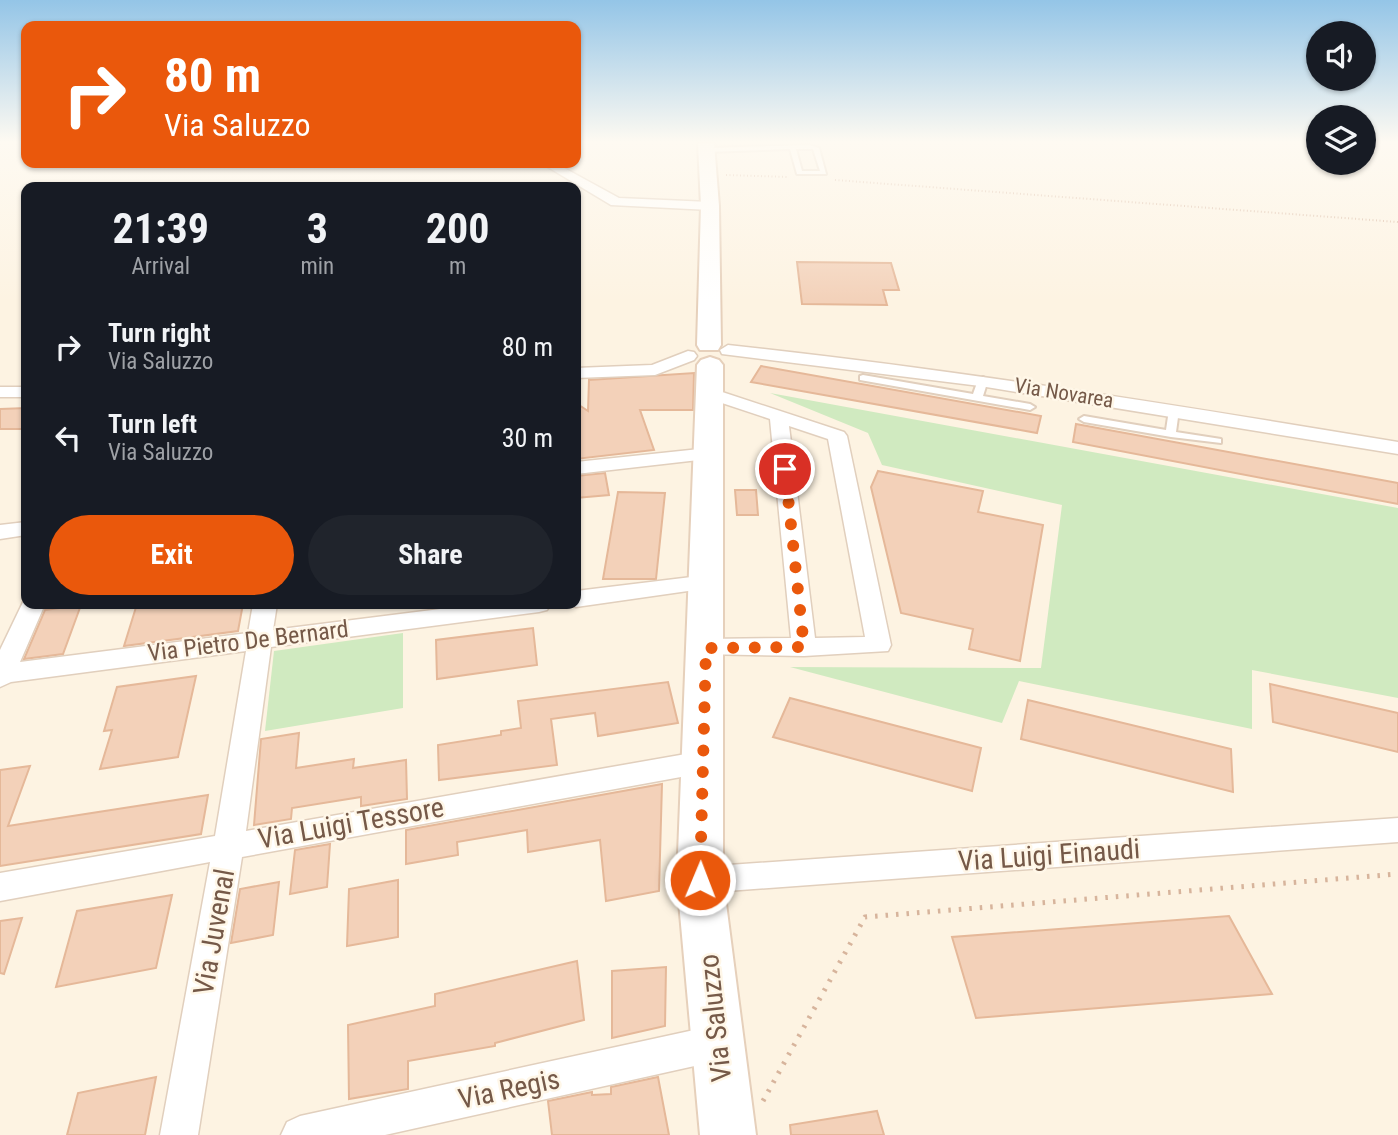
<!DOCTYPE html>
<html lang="en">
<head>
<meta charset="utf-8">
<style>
  body { margin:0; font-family:"Roboto Condensed",sans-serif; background:#20242c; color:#f1f3f6; height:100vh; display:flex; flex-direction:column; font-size:26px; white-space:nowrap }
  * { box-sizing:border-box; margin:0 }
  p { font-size:23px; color:#9ea1a6 }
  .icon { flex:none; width:38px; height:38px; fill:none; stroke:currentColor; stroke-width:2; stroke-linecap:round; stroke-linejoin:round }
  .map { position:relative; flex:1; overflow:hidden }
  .drawer { position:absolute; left:21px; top:182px; width:560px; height:427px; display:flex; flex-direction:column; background:#171b24; border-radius:14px; box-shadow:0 2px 5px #0004 }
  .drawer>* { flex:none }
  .banner { position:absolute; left:21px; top:21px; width:560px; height:147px; border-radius:14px; box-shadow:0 2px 5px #0004; background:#ea580c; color:#fff; overflow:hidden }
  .tools { position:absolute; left:1306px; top:21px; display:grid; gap:14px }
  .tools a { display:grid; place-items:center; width:70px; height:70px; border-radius:50%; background:#171b24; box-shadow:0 2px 5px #0004; font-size:35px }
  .pin { position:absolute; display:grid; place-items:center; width:60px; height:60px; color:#fff; margin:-30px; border:4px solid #fff; border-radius:50%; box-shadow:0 2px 7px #0007 }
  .me { position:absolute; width:77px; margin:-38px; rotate:1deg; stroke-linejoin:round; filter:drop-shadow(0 0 5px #0008) }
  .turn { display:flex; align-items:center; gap:24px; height:147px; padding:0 28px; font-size:32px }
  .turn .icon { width:91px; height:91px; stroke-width:2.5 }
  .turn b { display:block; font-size:49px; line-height:60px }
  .eta { display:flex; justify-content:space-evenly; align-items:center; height:119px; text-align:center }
  .eta b { font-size:42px; font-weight:700; line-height:49px }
  .button { display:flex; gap:14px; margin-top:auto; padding:14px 28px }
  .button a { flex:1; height:80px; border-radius:42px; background:#ea580c; color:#fff; font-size:28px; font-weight:700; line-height:80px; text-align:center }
  .button a+a { background:#20242c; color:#f1f3f6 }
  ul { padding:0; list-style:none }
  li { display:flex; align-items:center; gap:21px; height:91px; padding:0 28px }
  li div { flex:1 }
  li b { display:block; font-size:26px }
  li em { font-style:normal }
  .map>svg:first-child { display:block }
  .green { fill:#d0eac0 }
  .building { fill:#f3d1b9; stroke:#e5b899; stroke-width:2 }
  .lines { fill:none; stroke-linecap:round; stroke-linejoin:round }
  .lane-casing { stroke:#e1cfbd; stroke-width:4 }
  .street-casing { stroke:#e1cfbd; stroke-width:3 }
  .secondary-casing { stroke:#e6d0bb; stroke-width:4 }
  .path-far1 { stroke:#d7b49c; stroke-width:2; stroke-dasharray:1 2.5; stroke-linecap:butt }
  .path { stroke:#d7b49c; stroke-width:5; stroke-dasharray:2.5 8; stroke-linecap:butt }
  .lane { fill:#fff; fill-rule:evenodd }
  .street { fill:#fff; fill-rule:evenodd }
  .secondary { fill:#fff; fill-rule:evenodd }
  .route { stroke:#ea580c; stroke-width:12; stroke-dasharray:0 21.6 }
  .labels { text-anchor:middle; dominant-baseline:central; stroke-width:5; stroke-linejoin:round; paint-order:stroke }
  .far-street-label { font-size:21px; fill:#755948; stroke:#fff7e8 }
  .street-label { font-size:24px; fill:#755948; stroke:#fff7e8 }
  .near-street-label { font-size:28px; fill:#755948; stroke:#fff7e8 }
</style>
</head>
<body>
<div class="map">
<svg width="1398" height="1135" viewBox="0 0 1398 1135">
  <rect width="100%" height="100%" fill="#fdf3e2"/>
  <!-- green -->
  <g class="green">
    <polygon points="770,393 1398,508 1398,698 1252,670 1252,729 1019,681 1002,723 790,667 1041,668 1062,505 882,465 868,433"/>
    <polygon points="403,633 403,708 265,731 274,651"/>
  </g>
  <!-- building -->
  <g class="building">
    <polygon points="797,262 891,263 899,290 883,290 887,305 802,304"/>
    <polygon points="761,366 1041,416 1037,433 751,382"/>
    <polygon points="694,373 693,410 640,410 654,450 576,459 576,403 588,411 589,380"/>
    <polygon points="26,408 26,429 0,429 0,409"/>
    <polygon points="1076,424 1398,483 1398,504 1073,442"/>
    <polygon points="878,471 983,491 978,512 1043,525 1020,661 969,649 973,629 901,613 871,487"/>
    <polygon points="605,473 609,495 576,498 576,476"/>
    <polygon points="735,490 756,490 758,515 737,515"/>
    <polygon points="618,492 665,493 656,579 603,579"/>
    <polygon points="137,604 243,604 238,631 124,646"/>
    <polygon points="81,605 63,654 24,659 45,610"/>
    <polygon points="533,628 537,665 437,679 436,640"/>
    <polygon points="196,676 178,757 100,769 112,730 104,731 117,687"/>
    <polygon points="668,682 678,723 598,736 595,713 551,719 557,765 439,780 438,745 501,735 501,731 521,728 518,701"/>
    <polygon points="1270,684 1398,713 1398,752 1273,722"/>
    <polygon points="790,698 981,748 972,791 773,737"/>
    <polygon points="1028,700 1231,749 1233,792 1021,739"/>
    <polygon points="299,733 296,768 354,759 353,768 406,760 407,799 361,806 361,797 292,808 291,819 254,825 261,739"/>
    <polygon points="30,766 8,826 208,795 201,834 0,866 0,770"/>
    <polygon points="662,784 659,891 606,901 600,840 528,852 527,830 457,842 458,855 406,864 406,830"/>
    <polygon points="330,844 327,887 290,894 295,850"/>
    <polygon points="398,880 398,937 347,946 349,889"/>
    <polygon points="279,882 273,935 231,943 240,889"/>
    <polygon points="172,895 156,968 56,987 77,911"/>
    <polygon points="1229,916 1272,994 976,1018 952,937"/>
    <polygon points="22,918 4,974 0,973 0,921"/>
    <polygon points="577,961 584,1020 495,1043 495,1046 408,1061 408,1089 349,1099 348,1025 435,1006 435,994"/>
    <polygon points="666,967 665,1026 612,1038 612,971"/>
    <polygon points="156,1077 145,1135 67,1135 78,1093"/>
    <polygon points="658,1077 669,1135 552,1135 548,1101 592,1092 592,1095 611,1094 611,1087"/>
    <polygon points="877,1111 884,1135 791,1135 790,1125"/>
  </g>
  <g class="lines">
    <!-- lane casing -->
    <g class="lane-casing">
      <g id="lane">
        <path d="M809,145l10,3 7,26h-29l-7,-25 -84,3 -3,-2 3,-2zM796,149h17l7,22h-18z"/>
        <polygon points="863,375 973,394 978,380 983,377 988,380 983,396 1030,404 1035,407 1030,410 860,380 860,376"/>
        <polygon points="1174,407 1179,410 1176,432 1221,439 1221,443 1171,437 1084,422 1079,419 1084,416 1166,430 1169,410"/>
      </g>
    </g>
    <!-- street casing -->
    <g class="street-casing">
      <g id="street">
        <polygon points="541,163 555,163 619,198 710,202 716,206 710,210 611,205"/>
        <path d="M728,345c225,24 447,60 670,97v12l-418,-68 -258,-32 -2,-4z"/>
        <polygon points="688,351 694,352 697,356 694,360 655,375 576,378 576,368 652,365"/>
        <rect x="0" y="387" width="26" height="10"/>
        <path d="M710,388l134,44 3,4 44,209 -3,6 -84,5 -107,-2 -3,-6 3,-6 9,-3 85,-1 -21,-219 -66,-22 -3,-4zM789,426l39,13 37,198 -50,1z"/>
        <polygon points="709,448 719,454 716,458 576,474 576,462"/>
        <polygon points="26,522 26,535 0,539 0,525"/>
        <polygon points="708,575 716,577 720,582 716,587 576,607 567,604 576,604 576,591"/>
        <polygon points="25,598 26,604 45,604 20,662 248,633 253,604 277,604 273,630 480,604 551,604 547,610 539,612 271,647 246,831 703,751 713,754 717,762 713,770 703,773 242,857 198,1135 160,1135 210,862 0,901 0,873 215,836 246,651 11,682 0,687 0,650"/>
        <polygon points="1398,818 1398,842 700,893 689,890 684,880 689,870 700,867"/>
        <polygon points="717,1025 730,1031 735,1043 730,1055 717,1061 385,1135 281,1135 287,1122 300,1116"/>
      </g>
    </g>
    <!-- secondary casing -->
    <g class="secondary-casing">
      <g id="secondary">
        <polygon points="698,143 714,143 719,206 721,345 718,350 700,350 697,345 701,206"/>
        <polygon points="710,357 719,360 723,365 723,880 756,1135 700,1135 677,880 697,365 701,360"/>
      </g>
    </g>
    <!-- path-far1 -->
    <g class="path-far1">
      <polyline points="726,175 789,177"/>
      <polyline points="835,180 1398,222"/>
    </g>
    <!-- path -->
    <polyline class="path" points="763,1101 865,917 1398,874"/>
    <!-- lane -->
    <use href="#lane" class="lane"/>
    <!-- street -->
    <use href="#street" class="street"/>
    <!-- secondary -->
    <use href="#secondary" class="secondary"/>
  </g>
  <!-- sky -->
  <linearGradient id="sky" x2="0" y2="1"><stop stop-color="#94c5e7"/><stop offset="0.47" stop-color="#fefaf2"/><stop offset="1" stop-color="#fefaf2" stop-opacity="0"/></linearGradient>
  <rect width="1398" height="302" fill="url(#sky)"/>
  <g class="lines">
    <!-- route -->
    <polyline class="route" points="700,880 706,648 804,647 785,469"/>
  </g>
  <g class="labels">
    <!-- far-street labels -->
    <g class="far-street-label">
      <text transform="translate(1064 393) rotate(9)">Via Novarea</text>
    </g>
    <!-- street labels -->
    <g class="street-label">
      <text transform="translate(248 641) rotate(-7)">Via Pietro De Bernard</text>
    </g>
    <!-- near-street labels -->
    <g class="near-street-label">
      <text transform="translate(351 823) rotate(-10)">Via Luigi Tessore</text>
      <text transform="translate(1049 855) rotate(-4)">Via Luigi Einaudi</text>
      <text transform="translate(214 932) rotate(-80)">Via Juvenal</text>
      <text transform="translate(715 1018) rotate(-96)">Via Saluzzo</text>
      <text transform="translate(509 1089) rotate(-12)">Via Regis</text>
    </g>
  </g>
</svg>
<div class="tools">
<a><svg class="icon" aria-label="sound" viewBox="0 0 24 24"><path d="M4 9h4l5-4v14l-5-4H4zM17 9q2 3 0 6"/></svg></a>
<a><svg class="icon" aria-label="layers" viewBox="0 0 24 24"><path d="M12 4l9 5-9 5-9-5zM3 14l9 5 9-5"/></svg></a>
</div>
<div class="pin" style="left:785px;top:469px;background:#d93025"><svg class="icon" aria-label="arrive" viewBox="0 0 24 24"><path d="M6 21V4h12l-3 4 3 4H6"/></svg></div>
<svg class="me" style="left:700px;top:880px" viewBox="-20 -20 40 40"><circle r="17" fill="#ea580c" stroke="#fff" stroke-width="3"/><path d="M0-11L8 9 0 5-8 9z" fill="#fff"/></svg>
<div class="banner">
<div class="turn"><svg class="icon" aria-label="right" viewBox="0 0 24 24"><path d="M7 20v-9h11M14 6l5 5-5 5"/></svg><div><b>80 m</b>Via Saluzzo</div></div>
</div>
<section class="drawer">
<div class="eta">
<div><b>21:39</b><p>Arrival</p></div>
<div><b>3</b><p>min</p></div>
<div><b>200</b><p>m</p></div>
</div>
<ul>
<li><svg class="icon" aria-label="right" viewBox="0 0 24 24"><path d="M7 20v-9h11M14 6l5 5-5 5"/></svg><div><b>Turn right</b><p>Via Saluzzo</p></div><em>80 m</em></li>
<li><svg class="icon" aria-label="left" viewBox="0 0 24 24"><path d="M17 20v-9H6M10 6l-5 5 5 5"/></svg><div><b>Turn left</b><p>Via Saluzzo</p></div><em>30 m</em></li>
</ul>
<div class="button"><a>Exit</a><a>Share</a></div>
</section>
</div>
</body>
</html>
